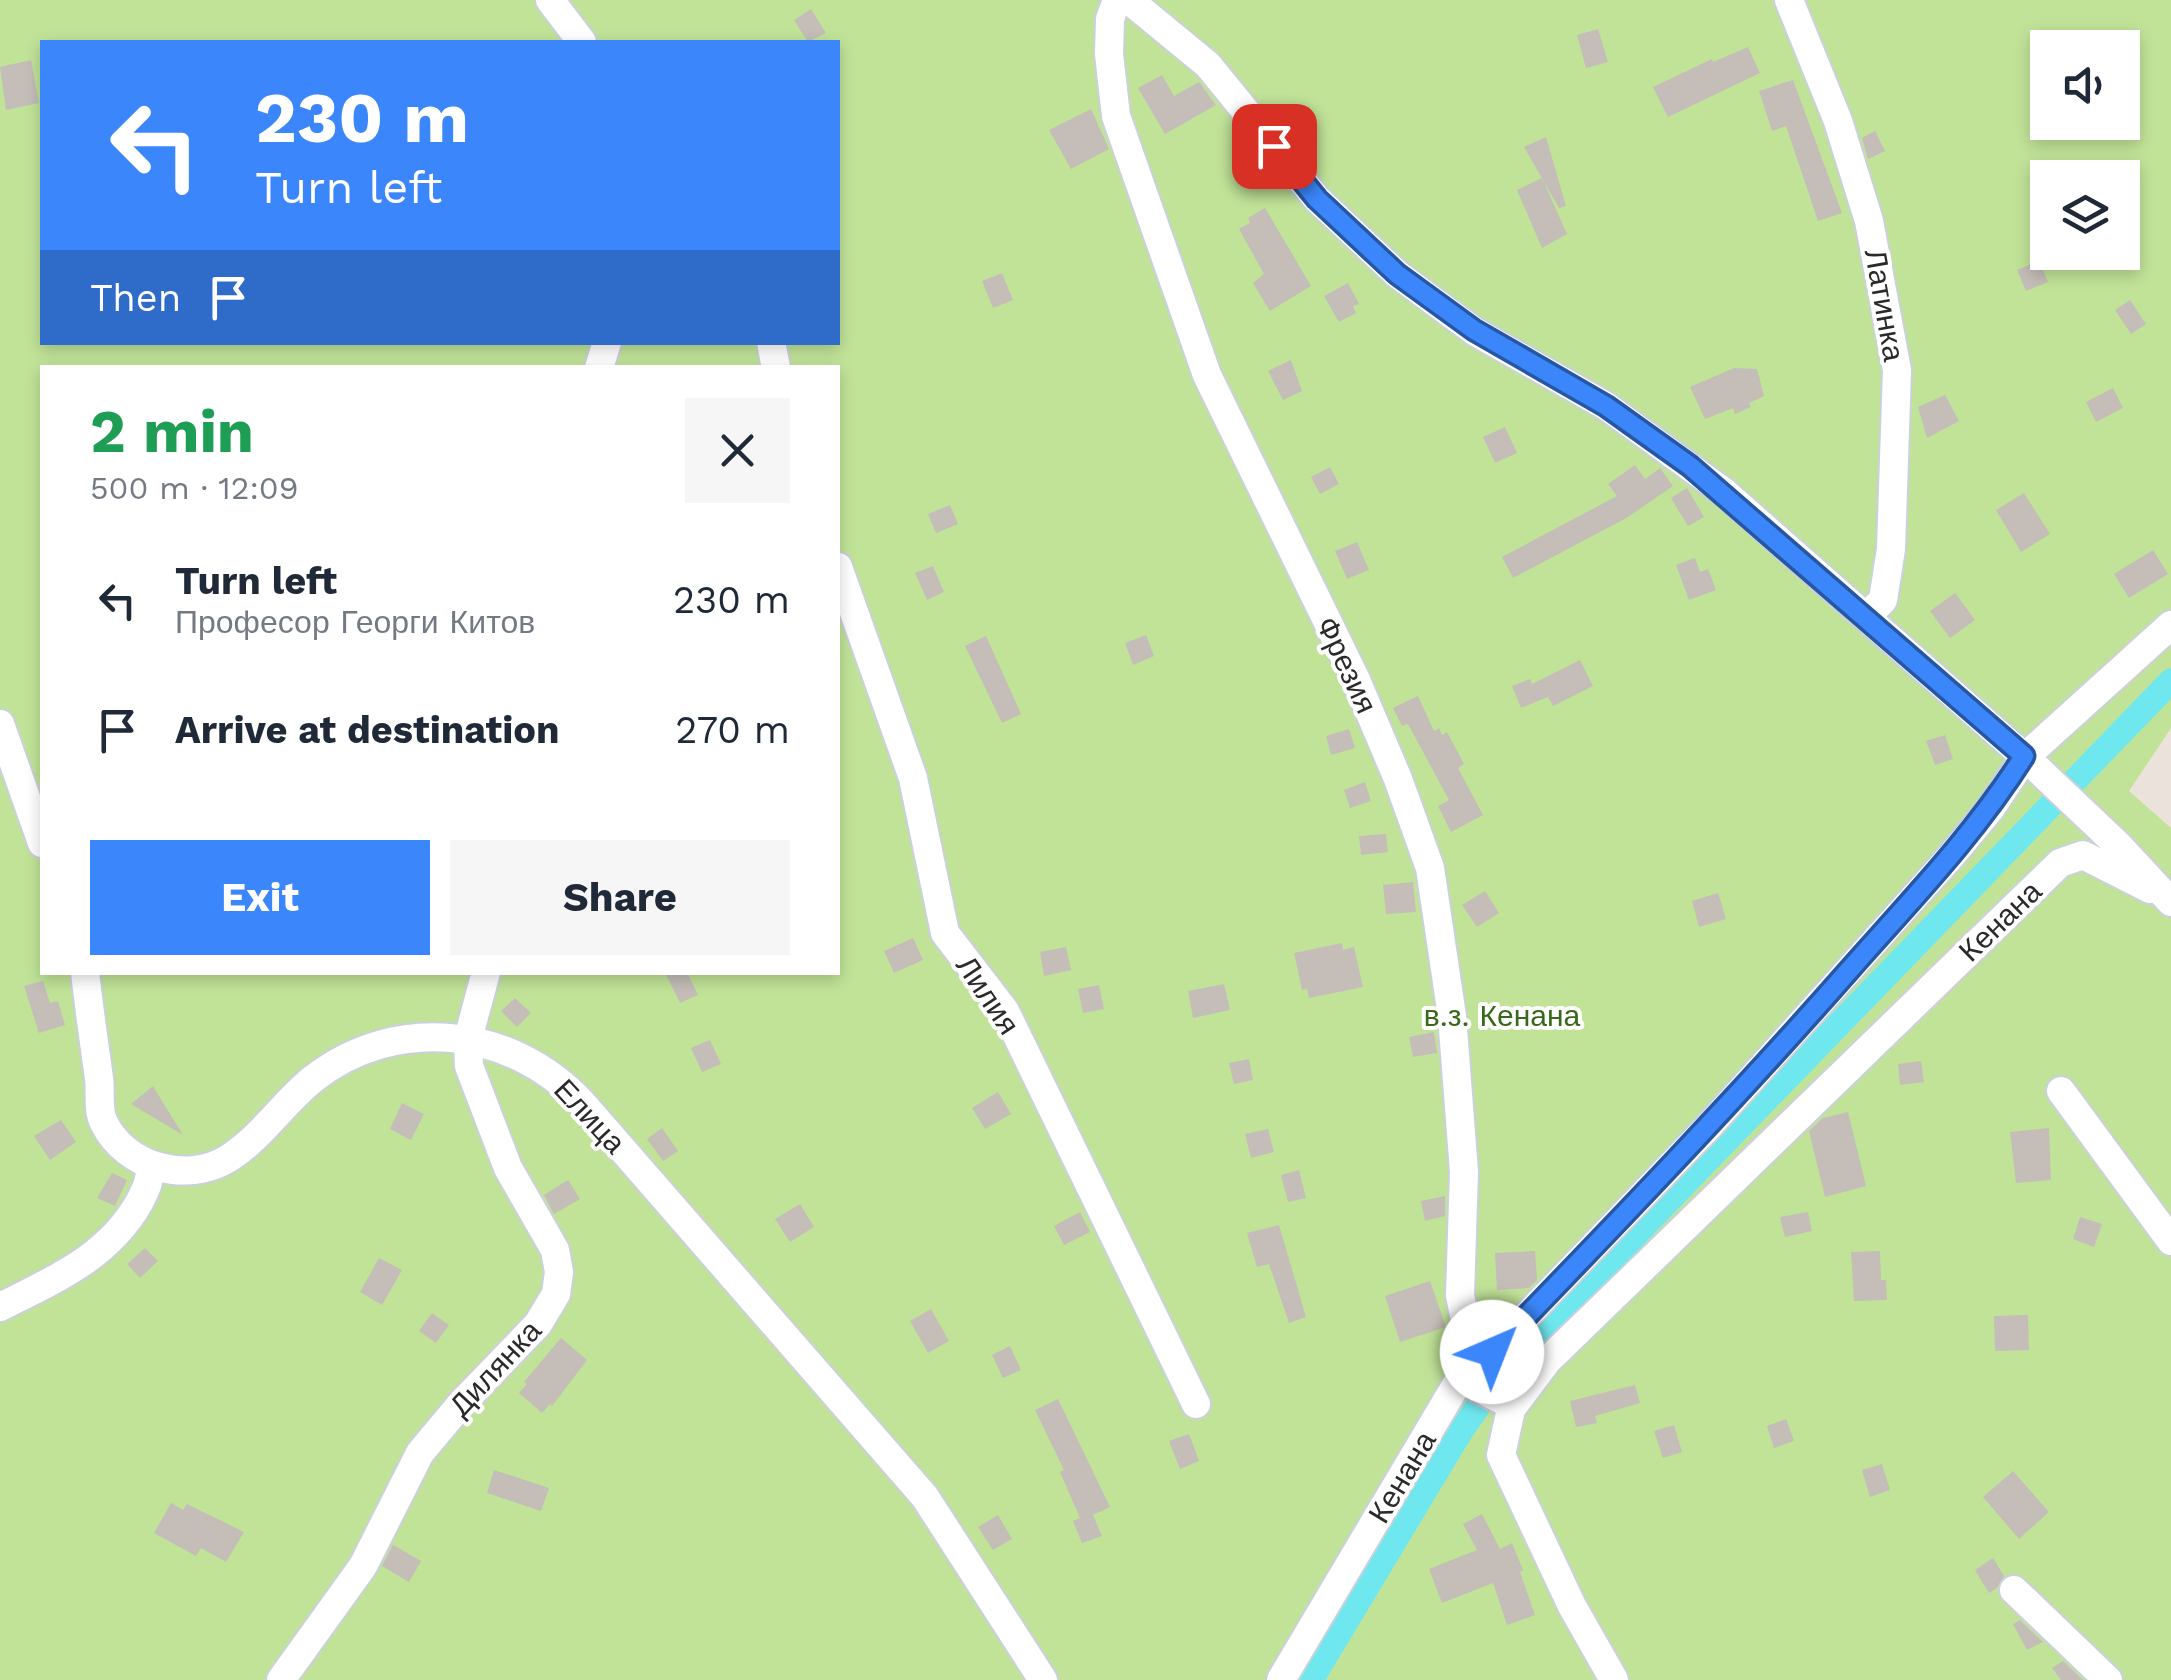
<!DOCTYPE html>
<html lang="en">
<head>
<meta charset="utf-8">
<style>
  body { margin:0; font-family:"Work Sans",sans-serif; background:#f6f6f7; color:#1f2937; height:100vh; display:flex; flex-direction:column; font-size:38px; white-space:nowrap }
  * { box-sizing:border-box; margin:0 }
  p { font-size:32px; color:#747a83 }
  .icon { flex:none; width:55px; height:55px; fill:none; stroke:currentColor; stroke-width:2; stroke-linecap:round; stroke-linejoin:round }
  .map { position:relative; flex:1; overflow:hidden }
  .side { position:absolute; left:40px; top:365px; width:800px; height:610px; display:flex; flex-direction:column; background:#fff; border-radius:0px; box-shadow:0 5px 15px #0003 }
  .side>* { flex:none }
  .hud { position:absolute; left:40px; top:40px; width:800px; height:305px; border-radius:0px; box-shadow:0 5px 15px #0003; background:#3b86fa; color:#fff; overflow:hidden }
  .buttons { position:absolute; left:2030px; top:30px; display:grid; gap:20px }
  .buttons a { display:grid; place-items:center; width:110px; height:110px; border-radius:0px; background:#fff; box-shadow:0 5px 15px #0003; font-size:50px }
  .pin { position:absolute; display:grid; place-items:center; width:85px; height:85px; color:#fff; margin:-42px; border-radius:20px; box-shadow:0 5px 15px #0006 }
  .me { position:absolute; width:110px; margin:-55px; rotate:44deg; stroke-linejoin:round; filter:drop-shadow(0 0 8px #0008) }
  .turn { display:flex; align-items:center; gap:35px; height:210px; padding:0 50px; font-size:45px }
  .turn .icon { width:130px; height:130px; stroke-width:2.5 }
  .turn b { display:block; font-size:70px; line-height:85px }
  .then { display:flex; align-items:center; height:95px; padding:0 50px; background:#0003; gap:20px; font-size:38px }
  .round { display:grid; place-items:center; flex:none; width:105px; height:105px; border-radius:0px; background:#f6f6f7 }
  .overview { display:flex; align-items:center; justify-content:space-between; height:170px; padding:0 50px }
  h1 { font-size:60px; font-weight:700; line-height:75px; color:#1e9e55 }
  .cta { display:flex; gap:20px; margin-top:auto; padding:20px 50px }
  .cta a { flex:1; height:115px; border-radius:0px; background:#3b86fa; color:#fff; font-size:40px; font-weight:700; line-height:115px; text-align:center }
  .cta a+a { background:#f6f6f7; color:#1f2937 }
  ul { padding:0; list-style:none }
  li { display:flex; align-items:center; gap:30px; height:130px; padding:0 50px }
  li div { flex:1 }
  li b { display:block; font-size:38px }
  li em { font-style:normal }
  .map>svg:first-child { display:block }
  .green { fill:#c1e398; fill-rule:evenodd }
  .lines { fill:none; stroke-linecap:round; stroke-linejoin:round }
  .canal { stroke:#6fe7ef; stroke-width:25 }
  .building { fill:#c4bdb8 }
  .pedestrian-casing { stroke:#cad1dc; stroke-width:25 }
  .minor-casing { stroke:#cad1dc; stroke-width:32 }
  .pedestrian { stroke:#fff; stroke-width:20 }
  .minor { stroke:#fff; stroke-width:28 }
  .route-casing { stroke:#2657a2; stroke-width:25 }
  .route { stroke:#3b86fa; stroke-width:18 }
  .labels { text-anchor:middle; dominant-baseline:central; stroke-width:8; stroke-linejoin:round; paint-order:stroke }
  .street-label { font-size:30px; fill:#2a2a2a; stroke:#fff }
  .park-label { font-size:30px; fill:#3a681a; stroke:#fff }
</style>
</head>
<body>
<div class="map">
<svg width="2171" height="1680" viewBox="0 0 2171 1680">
  <rect width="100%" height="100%" fill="#ece2dc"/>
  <!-- green -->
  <path class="green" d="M0,0h2171v728l-42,63 42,37v852h-2171zM42,42h796v300h-796zM2048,48h74v74h-74zM2048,178h74v74h-74zM42,368h796v604h-796z"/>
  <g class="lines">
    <!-- canal -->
    <polyline class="canal" points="1311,1680 1459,1434 1498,1377 2171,681"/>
  </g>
  <!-- building -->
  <g class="building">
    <polygon points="811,9 826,33 808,42 794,20"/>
    <polygon points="1598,29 1608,62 1586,68 1577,35"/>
    <polygon points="1748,47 1760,73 1668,117 1653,87 1712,59 1713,62"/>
    <polygon points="31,60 39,103 6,110 0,67"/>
    <polygon points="1162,75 1174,96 1199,82 1216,105 1165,134 1138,88"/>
    <polygon points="1793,80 1842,213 1818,221 1786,126 1772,131 1759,91"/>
    <polygon points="1091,109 1109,149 1071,169 1049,130"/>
    <polygon points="1875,131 1885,151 1868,159 1862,138"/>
    <polygon points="1546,137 1566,206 1559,208 1524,147"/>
    <polygon points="1542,178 1567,234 1542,248 1517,190"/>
    <polygon points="1265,208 1311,286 1270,311 1253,283 1264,274 1239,229 1250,223 1248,218"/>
    <polygon points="2039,261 2048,282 2026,291 2017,270"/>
    <polygon points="1002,273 1013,300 993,308 982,281"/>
    <polygon points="1348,283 1359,304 1353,306 1356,313 1339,322 1324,296"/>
    <polygon points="2130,300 2146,324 2131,334 2115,310"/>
    <polygon points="1291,360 1302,391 1283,400 1268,371"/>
    <polygon points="1734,368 1757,369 1764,396 1749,403 1751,407 1735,414 1733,408 1705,419 1690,387"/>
    <polygon points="2113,388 2123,408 2096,422 2086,402"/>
    <polygon points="1945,395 1959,421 1927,438 1918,407"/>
    <polygon points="1505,427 1517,453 1495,463 1483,437"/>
    <polygon points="1635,465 1645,479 1660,468 1673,486 1628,517 1513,578 1502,557 1617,496 1608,484"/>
    <polygon points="1330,467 1339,484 1320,494 1311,477"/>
    <polygon points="1687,488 1704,517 1688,526 1671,498"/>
    <polygon points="2024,493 2050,534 2021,552 1996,510"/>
    <polygon points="950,505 958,524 936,533 928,514"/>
    <polygon points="1357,542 1369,570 1347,579 1335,551"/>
    <polygon points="2153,550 2168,574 2129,598 2114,574"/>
    <polygon points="1695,558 1700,572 1708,569 1716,590 1689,600 1676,565"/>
    <polygon points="933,566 944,592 927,600 915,573"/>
    <polygon points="1955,593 1975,620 1950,638 1930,611"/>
    <polygon points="1146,635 1154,656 1133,665 1125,643"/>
    <polygon points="986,636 1021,714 1002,723 965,646"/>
    <polygon points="1580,660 1593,686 1553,706 1548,697 1521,708 1512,686 1530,679 1532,684"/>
    <polygon points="1418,696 1434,731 1439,728 1442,735 1447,732 1464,764 1458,768 1483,815 1451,832 1438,806 1449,800 1408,724 1402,726 1393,708"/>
    <polygon points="1349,729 1355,748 1331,755 1326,736"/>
    <polygon points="1945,735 1953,759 1935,765 1926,741"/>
    <polygon points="1365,782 1371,801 1350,808 1344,790"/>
    <polygon points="1386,834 1388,852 1361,855 1359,836"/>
    <polygon points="1413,882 1416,912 1386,914 1383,885"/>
    <polygon points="1485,891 1499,913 1477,927 1462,905"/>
    <polygon points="1718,893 1726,919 1699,927 1692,901"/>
    <polygon points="913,938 923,960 894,973 884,951"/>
    <polygon points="1342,943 1343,950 1354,947 1363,987 1309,998 1307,989 1302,990 1294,953"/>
    <polygon points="1066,947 1071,970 1044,976 1040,952"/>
    <polygon points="665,972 687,972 698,995 680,1003"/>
    <polygon points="43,981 50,1003 58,1001 65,1025 39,1033 24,986"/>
    <polygon points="1224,984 1230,1010 1193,1018 1188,991"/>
    <polygon points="1099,985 1104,1009 1083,1013 1078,989"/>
    <polygon points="515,998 531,1013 517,1027 501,1011"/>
    <polygon points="1434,1032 1437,1053 1413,1057 1409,1037"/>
    <polygon points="710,1040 721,1064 702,1072 691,1048"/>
    <polygon points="1249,1059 1253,1080 1234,1084 1229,1063"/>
    <polygon points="1921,1061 1924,1082 1900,1085 1898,1064"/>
    <polygon points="153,1086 162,1101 183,1135 131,1104"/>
    <polygon points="998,1092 1011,1114 985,1129 972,1108"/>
    <polygon points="402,1103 424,1114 411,1140 390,1129"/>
    <polygon points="1848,1112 1866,1186 1825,1197 1809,1131 1823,1118"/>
    <polygon points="61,1120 76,1142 50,1160 34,1136"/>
    <polygon points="662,1128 678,1151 663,1161 647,1139"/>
    <polygon points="2049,1128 2051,1180 2016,1183 2010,1132"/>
    <polygon points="1268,1129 1274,1152 1251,1158 1245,1134"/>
    <polygon points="1299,1170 1306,1198 1288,1202 1281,1175"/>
    <polygon points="112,1173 127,1180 115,1206 97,1198"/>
    <polygon points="568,1180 580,1199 554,1214 544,1195"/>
    <polygon points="1445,1196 1445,1216 1425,1221 1421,1201"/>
    <polygon points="800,1204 814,1227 790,1242 775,1219"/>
    <polygon points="1080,1212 1090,1232 1064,1245 1054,1226"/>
    <polygon points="1808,1212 1812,1231 1785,1237 1780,1217"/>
    <polygon points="2080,1217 2102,1224 2094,1247 2073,1239"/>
    <polygon points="1279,1225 1306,1317 1289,1323 1269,1264 1257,1267 1247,1233"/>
    <polygon points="145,1248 158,1261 140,1278 127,1264"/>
    <polygon points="1535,1251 1537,1280 1529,1288 1497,1290 1495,1253"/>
    <polygon points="1880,1251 1881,1280 1886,1280 1887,1300 1854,1301 1851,1252"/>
    <polygon points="379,1258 402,1270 382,1305 360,1292"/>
    <polygon points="1430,1281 1446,1327 1400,1342 1385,1296"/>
    <polygon points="931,1309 949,1341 928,1353 910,1321"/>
    <polygon points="432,1313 449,1325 436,1343 419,1331"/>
    <polygon points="2028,1315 2029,1350 1995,1351 1994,1316"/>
    <polygon points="561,1338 587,1360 552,1406 550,1404 542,1413 519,1393 527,1384 524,1382"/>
    <polygon points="1010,1346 1021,1370 1003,1378 992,1355"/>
    <polygon points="1635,1385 1640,1403 1595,1416 1597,1423 1576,1427 1570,1401"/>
    <polygon points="1058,1399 1110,1507 1093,1515 1102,1536 1082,1543 1073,1521 1080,1518 1060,1472 1064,1470 1035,1410"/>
    <polygon points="1786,1419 1794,1441 1774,1448 1767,1426"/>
    <polygon points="1674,1425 1682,1452 1663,1458 1654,1431"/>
    <polygon points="1189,1434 1199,1461 1180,1469 1169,1441"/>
    <polygon points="1882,1464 1890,1490 1870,1497 1862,1470"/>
    <polygon points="494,1470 549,1488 541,1511 487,1493"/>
    <polygon points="2013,1471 2049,1512 2019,1539 1983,1497"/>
    <polygon points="171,1503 183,1510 187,1504 244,1532 226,1562 201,1548 196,1556 154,1533"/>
    <polygon points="1482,1514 1500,1549 1512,1543 1523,1570 1520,1572 1535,1615 1507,1625 1493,1583 1442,1603 1429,1569 1477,1550 1463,1524"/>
    <polygon points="998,1515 1012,1539 993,1550 978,1527"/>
    <polygon points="393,1545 421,1561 409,1582 382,1566"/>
    <polygon points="1993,1558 2004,1576 1997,1588 1989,1593 1975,1570"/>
    <polygon points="2020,1620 2043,1642 2027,1650 2013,1624"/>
    <polygon points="2063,1661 2083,1680 2061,1680 2052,1668"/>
  </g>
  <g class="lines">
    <!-- pedestrian casing -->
    <g class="pedestrian-casing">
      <polyline id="pedestrian" points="1458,1382 1511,1409"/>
    </g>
    <!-- minor casing -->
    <g class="minor-casing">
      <g id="minor">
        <polyline points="550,0 582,42"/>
        <polyline points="1117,0 1110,19 1109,54 1116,116 1207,375 1356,680 1398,779 1430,868 1452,1016 1464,1172 1460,1295 1464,1315 1492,1352"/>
        <polyline points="1129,0 1208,65 1317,199 1397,274 1474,331 1606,406 1724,492 2026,758 2119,846 2171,902"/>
        <polyline points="1789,0 1838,121 1869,221 1897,370 1891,549 1883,600 1866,617"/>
        <polyline points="771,342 776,368"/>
        <polyline points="599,368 607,342"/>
        <polyline points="838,567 913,778 945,933 1005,1011 1196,1404"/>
        <polyline points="0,724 42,843"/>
        <path d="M85,972c4,36 9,71 14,106 2,16 -2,31 5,45 22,45 84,61 125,35 33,-21 54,-55 84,-79 83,-65 198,-52 269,24l343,394 118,183"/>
        <polyline points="2061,1091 2171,1241"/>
        <path d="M0,1307c54,-27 109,-50 140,-106 6,-12 11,-22 10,-36"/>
        <polyline points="2014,1590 2108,1680"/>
        <polyline points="281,1680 363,1566 420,1453 461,1404 538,1324 556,1294 559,1272 555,1250 508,1168 469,1066 468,1039 486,972"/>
        <polyline points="1281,1680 1458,1382 1492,1352 1710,1125 1952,855 1991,808 2025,757 2171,625"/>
        <polyline points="1614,1680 1572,1606 1501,1455 1511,1409 1547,1361 2060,863 2083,855 2150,889"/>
      </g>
    </g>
    <!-- pedestrian -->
    <use href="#pedestrian" class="pedestrian"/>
    <!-- minor -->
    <use href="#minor" class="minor"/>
  </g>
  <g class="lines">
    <!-- route casing -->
    <g class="route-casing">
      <path id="route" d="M1274,146l43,53 80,75 77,56 132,76 84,60 334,290c-49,78 -112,143 -173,212 -116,132 -237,258 -359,384"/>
    </g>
    <!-- route -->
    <use href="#route" class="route"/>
  </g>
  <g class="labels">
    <!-- street labels -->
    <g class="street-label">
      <text transform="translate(1885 305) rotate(80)">Латинка</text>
      <text transform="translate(1347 665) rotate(65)">Фрезия</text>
      <text transform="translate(2000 921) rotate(-44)">Кенана</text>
      <text transform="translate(988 995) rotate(56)">Лилия</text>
      <text transform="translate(590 1116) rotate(47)">Елица</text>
      <text transform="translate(495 1368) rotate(-47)">Дилянка</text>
      <text transform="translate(1402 1477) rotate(-59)">Кенана</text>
    </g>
    <!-- park labels -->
    <g class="park-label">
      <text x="1502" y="1015">в.з. Кенана</text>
    </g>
  </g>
</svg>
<div class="buttons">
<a><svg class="icon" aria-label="sound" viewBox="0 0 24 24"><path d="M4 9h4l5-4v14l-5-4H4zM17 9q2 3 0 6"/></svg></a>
<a><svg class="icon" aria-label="layers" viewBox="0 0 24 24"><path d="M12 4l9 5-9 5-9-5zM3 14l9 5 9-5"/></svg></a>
</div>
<div class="pin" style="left:1274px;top:146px;background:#d93025"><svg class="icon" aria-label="arrive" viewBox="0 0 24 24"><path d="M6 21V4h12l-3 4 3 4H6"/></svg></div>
<svg class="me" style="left:1492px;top:1352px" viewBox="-20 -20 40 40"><circle r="19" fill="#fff"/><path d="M0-13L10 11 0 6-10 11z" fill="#3b86fa"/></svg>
<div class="hud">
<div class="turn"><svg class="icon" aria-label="left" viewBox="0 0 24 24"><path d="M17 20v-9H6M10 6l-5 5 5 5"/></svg><div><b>230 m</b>Turn left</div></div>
<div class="then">Then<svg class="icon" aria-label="arrive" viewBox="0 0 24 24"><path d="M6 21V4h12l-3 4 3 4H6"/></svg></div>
</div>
<section class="side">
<div class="overview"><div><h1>2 min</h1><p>500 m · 12:09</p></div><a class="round"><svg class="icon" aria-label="close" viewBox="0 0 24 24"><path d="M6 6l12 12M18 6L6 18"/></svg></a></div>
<ul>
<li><svg class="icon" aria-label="left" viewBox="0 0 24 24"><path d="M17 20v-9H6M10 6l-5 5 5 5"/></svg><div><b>Turn left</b><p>Професор Георги Китов</p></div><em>230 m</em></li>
<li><svg class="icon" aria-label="arrive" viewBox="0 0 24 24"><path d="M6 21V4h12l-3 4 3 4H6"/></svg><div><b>Arrive at destination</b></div><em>270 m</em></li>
</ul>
<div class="cta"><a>Exit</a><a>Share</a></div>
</section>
</div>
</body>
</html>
